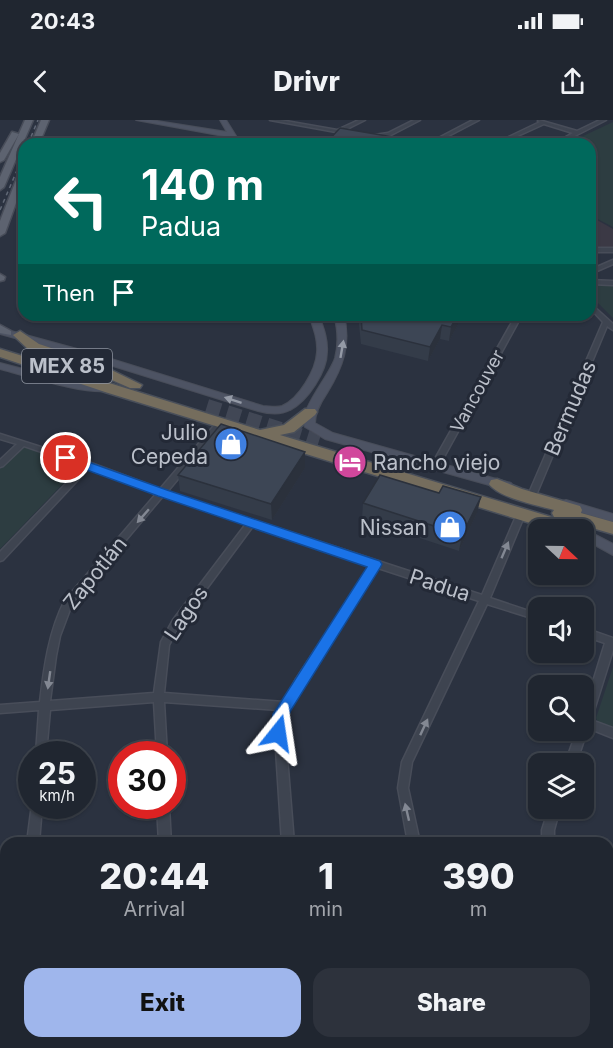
<!DOCTYPE html>
<html lang="en">
<head>
<meta charset="utf-8">
<style>
  body { margin:0; font-family:Inter,sans-serif; background:#2d323c; color:#f1f3f6; height:100vh; display:flex; flex-direction:column; font-size:22px; white-space:nowrap }
  * { box-sizing:border-box; margin:0 }
  p { font-size:20px; color:#a2a5ab }
  .icon { flex:none; width:33px; height:33px; fill:none; stroke:currentColor; stroke-width:2; stroke-linecap:round; stroke-linejoin:round }
  .map { position:relative; flex:1; overflow:hidden }
  .sheet { position:absolute; left:0px; top:717px; width:614px; height:212px; display:flex; flex-direction:column; background:#202630; border-radius:18px 18px 0 0; box-shadow:0 2px 4px #0004,0 0 0 2px #3d434c }
  .sheet>* { flex:none }
  .banner { position:absolute; left:18px; top:18px; width:578px; height:183px; border-radius:18px; box-shadow:0 2px 4px #0004,0 0 0 2px #3d434c; background:#00695c; color:#fff; overflow:hidden }
  .needle { width:39px; rotate:112deg }
  .buttons { position:absolute; left:528px; top:399px; display:grid; gap:12px }
  .buttons a { display:grid; place-items:center; width:66px; height:66px; border-radius:12px; background:#202630; box-shadow:0 2px 4px #0004,0 0 0 2px #3d434c; font-size:30px }
  .speed { position:absolute; left:18px; top:621px; display:flex; gap:12px; font-size:30px; font-weight:700; text-align:center }
  .speed>* { display:grid; place-content:center; width:78px; height:78px; border-radius:50%; background:#202630; box-shadow:0 2px 4px #0004,0 0 0 2px #3d434c; line-height:1 }
  .speed small { font-size:15px; font-weight:400 }
  .speed .limit { border:9px solid #d22; background:#fff; color:#111 }
  .pin { position:absolute; display:grid; place-items:center; width:51px; height:51px; color:#fff; margin:-26px; border:3px solid #fff; border-radius:50%; box-shadow:0 2px 6px #0007 }
  .me { position:absolute; width:66px; margin:-33px; rotate:15deg; stroke-linejoin:round; filter:drop-shadow(0 0 4px #0008) }
  .turn { display:flex; align-items:center; gap:21px; height:126px; padding:0 24px; font-size:27px }
  .turn .icon { width:78px; height:78px; stroke-width:2.5 }
  .turn b { display:block; font-size:42px; line-height:51px }
  .then { display:flex; align-items:center; height:57px; padding:0 24px; background:#0003; gap:12px; font-size:22px }
  .eta { display:flex; justify-content:space-evenly; align-items:center; height:102px; text-align:center }
  .eta b { font-size:36px; font-weight:800; line-height:42px }
  .action { display:flex; gap:12px; margin-top:auto; padding:12px 24px }
  .action a { flex:1; height:69px; border-radius:18px; background:#9fb6ec; color:#111; font-size:24px; font-weight:800; line-height:69px; text-align:center }
  .action a+a { background:#2d323c; color:#f1f3f6 }
  .status { display:flex; justify-content:space-between; align-items:center; height:42px; padding:0 30px; background:#202630; direction:ltr }
  .status svg { height:16px; fill:currentColor }
  header { display:flex; justify-content:space-between; align-items:center; height:78px; padding:0 24px; background:#202630; font-size:27px; font-weight:800 }
  .map>svg:first-child { display:block }
  .medical { fill:#3b3945 }
  .green { fill:#2d3d41 }
  .lines { fill:none; stroke-linecap:round; stroke-linejoin:round }
  .highway-tunnel { stroke:#414755; stroke-width:14; stroke-dasharray:14 7; stroke-linecap:butt }
  .street-casing { stroke:#484d59; stroke-width:3 }
  .secondary-casing { stroke:#484d59; stroke-width:2 }
  .primary-casing { stroke:#484d59; stroke-width:3 }
  .highway-casing { stroke:#494f5a; stroke-width:3 }
  .street { fill:#3e4450; fill-rule:evenodd }
  .secondary { fill:#4d5363; fill-rule:evenodd }
  .primary { fill:#5d6370; fill-rule:evenodd }
  .highway { fill:#756d5d; fill-rule:evenodd }
  .rail { stroke:#616876; stroke-width:1.5; stroke-dasharray:4 4; stroke-linecap:butt }
  .wall { fill:#343c49 }
  .shaded-wall { fill:#2b313c }
  .building { fill:#3d4655; stroke:#2b313c; stroke-width:1.5 }
  .oneway { fill:#949aa6 }
  .oneway2 { fill:#838893 }
  .route { fill:#1a73e8; stroke:#114b97; stroke-width:1.5 }
  .labels { text-anchor:middle; dominant-baseline:central; stroke-width:6; stroke-linejoin:round; paint-order:stroke }
  .far-street-label { font-size:18px; fill:#bbc0ca; stroke:#232936 }
  .shield { fill:#232936; stroke:#8d939e; stroke-width:1.5 }
  .shield-label { font-size:20px; font-weight:bold; fill:#bbc0ca }
  .street-label { font-size:21px; fill:#bbc0ca; stroke:#232936 }
  .poi-label { font-size:21px; fill:#bbc0ca; stroke:#232936; text-anchor:end }
</style>
</head>
<body>
<div class="status"><b>20:43</b><svg viewBox="0 0 49 12"><path d="M0 12V9h3v3zM5 12V6h3v6zM10 12V3h3v9zM15 12V0h3v12zM26 1h20v11H26zM47 4h2v5h-2z"/></svg></div>
<header><svg class="icon" aria-label="back" viewBox="0 0 24 24"><path d="M15 5l-7 7 7 7"/></svg>Drivr<svg class="icon" aria-label="share" viewBox="0 0 24 24"><path d="M12 15V3M7 8l5-5 5 5M5 13v7h14v-7"/></svg></header>
<div class="map">
<svg width="613" height="928" viewBox="0 0 613 928">
  <rect width="100%" height="100%" fill="#2b3240"/>
  <!-- medical -->
  <polygon class="medical" points="590,96 613,109 613,128 590,127"/>
  <!-- green -->
  <g class="green">
    <polygon points="613,2 613,107 590,95 590,24 566,24"/>
    <polygon points="593,164 613,164 613,198 598,183 590,166"/>
    <polygon points="22,326 80,346 0,429 0,347"/>
    <polygon points="613,547 613,609 599,604 596,598"/>
    <polygon points="25,922 303,922 304,928 24,928"/>
  </g>
  <g class="lines">
    <!-- highway-tunnel -->
    <polyline class="highway-tunnel" points="207,286 319,321"/>
    <!-- street casing -->
    <g class="street-casing">
      <g id="street">
        <polygon points="270,0 280,0 337,10 359,0 365,0 343,11 349,12 347,14"/>
        <polygon points="414,0 420,0 391,15 370,17 368,16 388,13"/>
        <polygon points="473,0 479,0 433,24 427,24"/>
        <polygon points="539,0 577,11 600,0 606,0 559,24 553,24 573,13 544,4 500,24 494,24 540,2 538,1"/>
        <rect x="590" y="128" width="23" height="4"/>
        <polygon points="613,140 613,144 590,154 590,150"/>
        <polygon points="590,160 613,161 613,165 590,164"/>
        <polygon points="590,183 613,204 613,210 607,206 537,373 536,375 530,375 529,373 603,202 590,188"/>
        <polygon points="516,195 522,195 439,346 438,348 432,348 431,346"/>
        <path d="M218,301h6l1,2 -58,69 315,103 35,-81 4,-3 4,3 -35,84 48,16v6l-51,-16 -75,158 -4,26 12,55h-12l-10,-55 4,-26 77,-161 -101,-33 -74,117 -20,34 10,124h-12l-8,-124 5,-9 -115,-8 3,52h-10l-3,-52 -104,8 -4,44h-10l3,-44 -39,3v-8l40,-3c4,-35 9,-71 25,-102l91,-106 -67,-26 -86,92 -3,1v-9l83,-86 -59,-20 -21,20 -3,1v-7l17,-16 -17,-5v-5l91,29 69,26zM163,376l83,28 -73,96 -12,22 -7,51 -104,8 6,-45 4,-20 12,-32zM253,406l118,39 -75,114 -12,23 -120,-9 5,-48 10,-19z"/>
        <polygon points="584,508 613,518 613,530 591,600 613,608 613,618 588,608 576,644 565,644 577,610 584,610 584,591 605,523 584,516"/>
        <polygon points="32,684 32,686 42,686 39,723 27,723"/>
        <polygon points="157,686 169,686 171,723 159,723"/>
        <polygon points="549,688 560,688 554,710 554,723 542,723 542,710"/>
        <rect x="608" y="807" width="5" height="12"/>
        <polygon points="6,873 6,887 0,888 0,874"/>
        <polygon points="6,917 6,922 17,922 17,928 3,928 3,922"/>
        <polygon points="608,917 613,928 599,928 597,922 608,922"/>
        <polygon points="302,922 316,922 317,928 303,928"/>
        <polygon points="451,922 465,922 466,928 452,928"/>
      </g>
    </g>
    <!-- secondary casing -->
    <g class="secondary-casing">
      <g id="secondary">
        <polygon points="136,0 151,0 227,12 220,0 226,0 241,24 233,24 229,17"/>
        <path d="M309,195h10c4,12 9,24 8,37 0,19 -19,49 -37,58 -9,5 -21,4 -32,1l-174,-54 -84,-23v-6l92,25 171,53c6,0 13,2 19,0 17,-7 34,-36 35,-54 1,-13 -4,-25 -8,-37z"/>
        <path d="M334,195h10c7,30 -1,52 -17,78 -6,9 -12,19 -12,30l18,10 178,50 2,3 -2,3 -4,1 -182,-51 -20,-12c-7,-17 24,-50 30,-69 4,-15 3,-28 -1,-43z"/>
        <path d="M0,243l73,19 33,4 5,3c-12,10 -92,-15 -111,-20z"/>
        <polygon points="566,380 613,394 613,402 562,387 560,384 562,381"/>
        <polygon points="584,409 613,424 613,435 584,419"/>
      </g>
    </g>
    <!-- primary casing -->
    <g class="primary-casing">
      <g id="primary">
        <polygon points="25,0 33,0 4,67 0,70 0,57"/>
        <polygon points="41,0 49,0 39,24 31,24"/>
        <polygon points="12,12 19,14 4,40 0,42 0,33"/>
        <polygon points="24,48 24,61 5,113 0,116 0,101 20,50"/>
        <polygon points="0,154 5,157 4,160 0,161"/>
        <polygon points="0,205 11,211 11,215 0,213"/>
      </g>
    </g>
    <!-- highway casing -->
    <g class="highway-casing">
      <g id="highway">
        <polygon points="20,211 39,224 97,243 142,265 140,268 130,268 87,249 29,230 13,215"/>
        <polygon points="0,229 260,310 284,305 305,289 315,289 317,292 315,295 294,312 280,315 581,406 583,410 553,410 105,272 0,237"/>
        <path d="M497,359l25,10 58,17 2,4 -1,3 32,9v12l-59,-17 -2,-4 2,-3c-17,-5 -55,-12 -65,-26l2,-4z"/>
      </g>
    </g>
    <!-- street -->
    <use href="#street" class="street"/>
    <!-- secondary -->
    <use href="#secondary" class="secondary"/>
    <!-- primary -->
    <use href="#primary" class="primary"/>
    <!-- highway -->
    <use href="#highway" class="highway"/>
    <!-- rail -->
    <g class="rail">
      <polyline points="28,24 38,0"/>
      <polyline points="0,90 24,34"/>
    </g>
  </g>
  <!-- wall -->
  <g class="wall">
    <polygon points="360,195 460,195 459,203 449,221 440,219 428,241 361,224 359,204"/>
    <polygon points="305,332 305,348 272,400 180,371 178,355"/>
    <polygon points="363,383 477,393 459,431 362,399"/>
  </g>
  <!-- shaded-wall -->
  <g class="shaded-wall">
    <polygon points="458,195 460,195 459,203 449,221 451,207"/>
    <polygon points="442,205 440,219 428,241 430,227"/>
    <polygon points="305,332 305,348 272,400 271,384"/>
    <polygon points="481,377 477,393 459,431 462,415"/>
  </g>
  <!-- building -->
  <g class="building">
    <polygon points="340,8 434,24 325,24"/>
    <polygon points="361,195 458,195 451,207 442,205 430,227 362,210"/>
    <polygon points="221,304 305,332 271,384 178,355"/>
    <polygon points="380,355 439,373 443,366 481,377 462,415 363,383"/>
  </g>
  <!-- one-way arrows -->
  <defs><path id="oneway-solid" d="M-6-.8H1V-3.2L6.5 0L1 3.2V.8H-6Z" transform="scale(1.5)"/></defs>
  <g class="oneway">
    <use href="#oneway-solid" transform="translate(342 229) rotate(-80)"/>
    <use href="#oneway-solid" transform="translate(233 280) rotate(-162)"/>
  </g>
  <g class="oneway2">
    <use href="#oneway-solid" transform="translate(143 396) rotate(131)"/>
    <use href="#oneway-solid" transform="translate(505 430) rotate(-67)"/>
    <use href="#oneway-solid" transform="translate(49 560) rotate(98)"/>
    <use href="#oneway-solid" transform="translate(424 607) rotate(-65)"/>
    <use href="#oneway-solid" transform="translate(407 692) rotate(-103)"/>
  </g>
  <!-- route -->
  <polygon class="route" points="66,334 167,370 380,441 382,444 380,448 291,590 287,599 284,618 278,620 273,618 270,613 273,594 367,447 158,376 62,341 62,335"/>
  <!-- icons -->
  <defs>
    <g id="shop-disc" transform="scale(1.725)"><circle r="9.5" fill="#3f7fe0" stroke="#232936"/><path d="M-5-2.5h2.3a2.7 3.5 0 0 1 5.4 0H5L5.5 6h-11ZM-1.5-2.5h3a1.5 2.3 0 0 0-3 0Z" fill="#fff"/></g>
    <g id="hotel-disc" transform="scale(1.725)"><circle r="9.5" fill="#d1479c" stroke="#232936"/><path d="M-6-4.5h1.5V1H6V5H4.5V3h-9V5H-6ZM-4 0a1.8 1.8 0 1 1 3.6 0ZM.5 0V-2.5h3Q6-2.5 6 0Z" fill="#fff"/></g>
  </defs>
  <g fill-rule="evenodd">
    <use href="#shop-disc" x="231" y="324"/>
    <use href="#hotel-disc" x="350" y="342"/>
    <use href="#shop-disc" x="450" y="407"/>
  </g>
  <g class="labels">
    <!-- far-street labels -->
    <g class="far-street-label">
      <text transform="translate(477 271) rotate(-61)">Vancouver</text>
    </g>
    <!-- shield labels -->
    <rect class="shield" x="22" y="229" width="90" height="34" rx="4.5"/>
    <g class="shield-label">
      <text x="67" y="246">MEX 85</text>
    </g>
    <!-- street labels -->
    <g class="street-label">
      <text transform="translate(570 288) rotate(-67)">Bermudas</text>
      <text transform="translate(95 453) rotate(-51)">Zapotlán</text>
      <text transform="translate(440 465) rotate(18)">Padua</text>
      <text transform="translate(186 493) rotate(-56)">Lagos</text>
    </g>
    <!-- poi labels -->
    <g class="poi-label">
      <text x="208" y="312">Julio<tspan x="208" dy="24">Cepeda</tspan></text>
      <text x="373" y="342" text-anchor="start">Rancho viejo</text>
      <text x="427" y="407">Nissan</text>
    </g>
  </g>
</svg>
<div class="buttons">
<a><svg class="needle" viewBox="-14 -14 28 28"><path d="M0-13l5 13h-10z" fill="#e53935"/><path d="M0 13l5-13h-10z" fill="#a2a5ab"/></svg></a>
<a><svg class="icon" aria-label="sound" viewBox="0 0 24 24"><path d="M4 9h4l5-4v14l-5-4H4zM17 9q2 3 0 6"/></svg></a>
<a><svg class="icon" aria-label="search" viewBox="0 0 24 24"><circle cx="10" cy="10" r="6"/><path d="M15 15l6 6"/></svg></a>
<a><svg class="icon" aria-label="layers" viewBox="0 0 24 24"><path d="M12 4l9 5-9 5-9-5zM3 14l9 5 9-5"/></svg></a>
</div>
<div class="speed"><div>25<small>km/h</small></div><div class="limit">30</div></div>
<div class="pin" style="left:66px;top:338px;background:#d93025"><svg class="icon" aria-label="arrive" viewBox="0 0 24 24"><path d="M6 21V4h12l-3 4 3 4H6"/></svg></div>
<svg class="me" style="left:278px;top:613px" viewBox="-20 -20 40 40"><path d="M0-17L14 15 0 8-14 15z" fill="#1a73e8" stroke="#fff" stroke-width="4"/></svg>
<div class="banner">
<div class="turn"><svg class="icon" aria-label="left" viewBox="0 0 24 24"><path d="M17 20v-9H6M10 6l-5 5 5 5"/></svg><div><b>140 m</b>Padua</div></div>
<div class="then">Then<svg class="icon" aria-label="arrive" viewBox="0 0 24 24"><path d="M6 21V4h12l-3 4 3 4H6"/></svg></div>
</div>
<section class="sheet">
<div class="eta">
<div><b>20:44</b><p>Arrival</p></div>
<div><b>1</b><p>min</p></div>
<div><b>390</b><p>m</p></div>
</div>
<div class="action"><a>Exit</a><a>Share</a></div>
</section>
</div>
</body>
</html>
